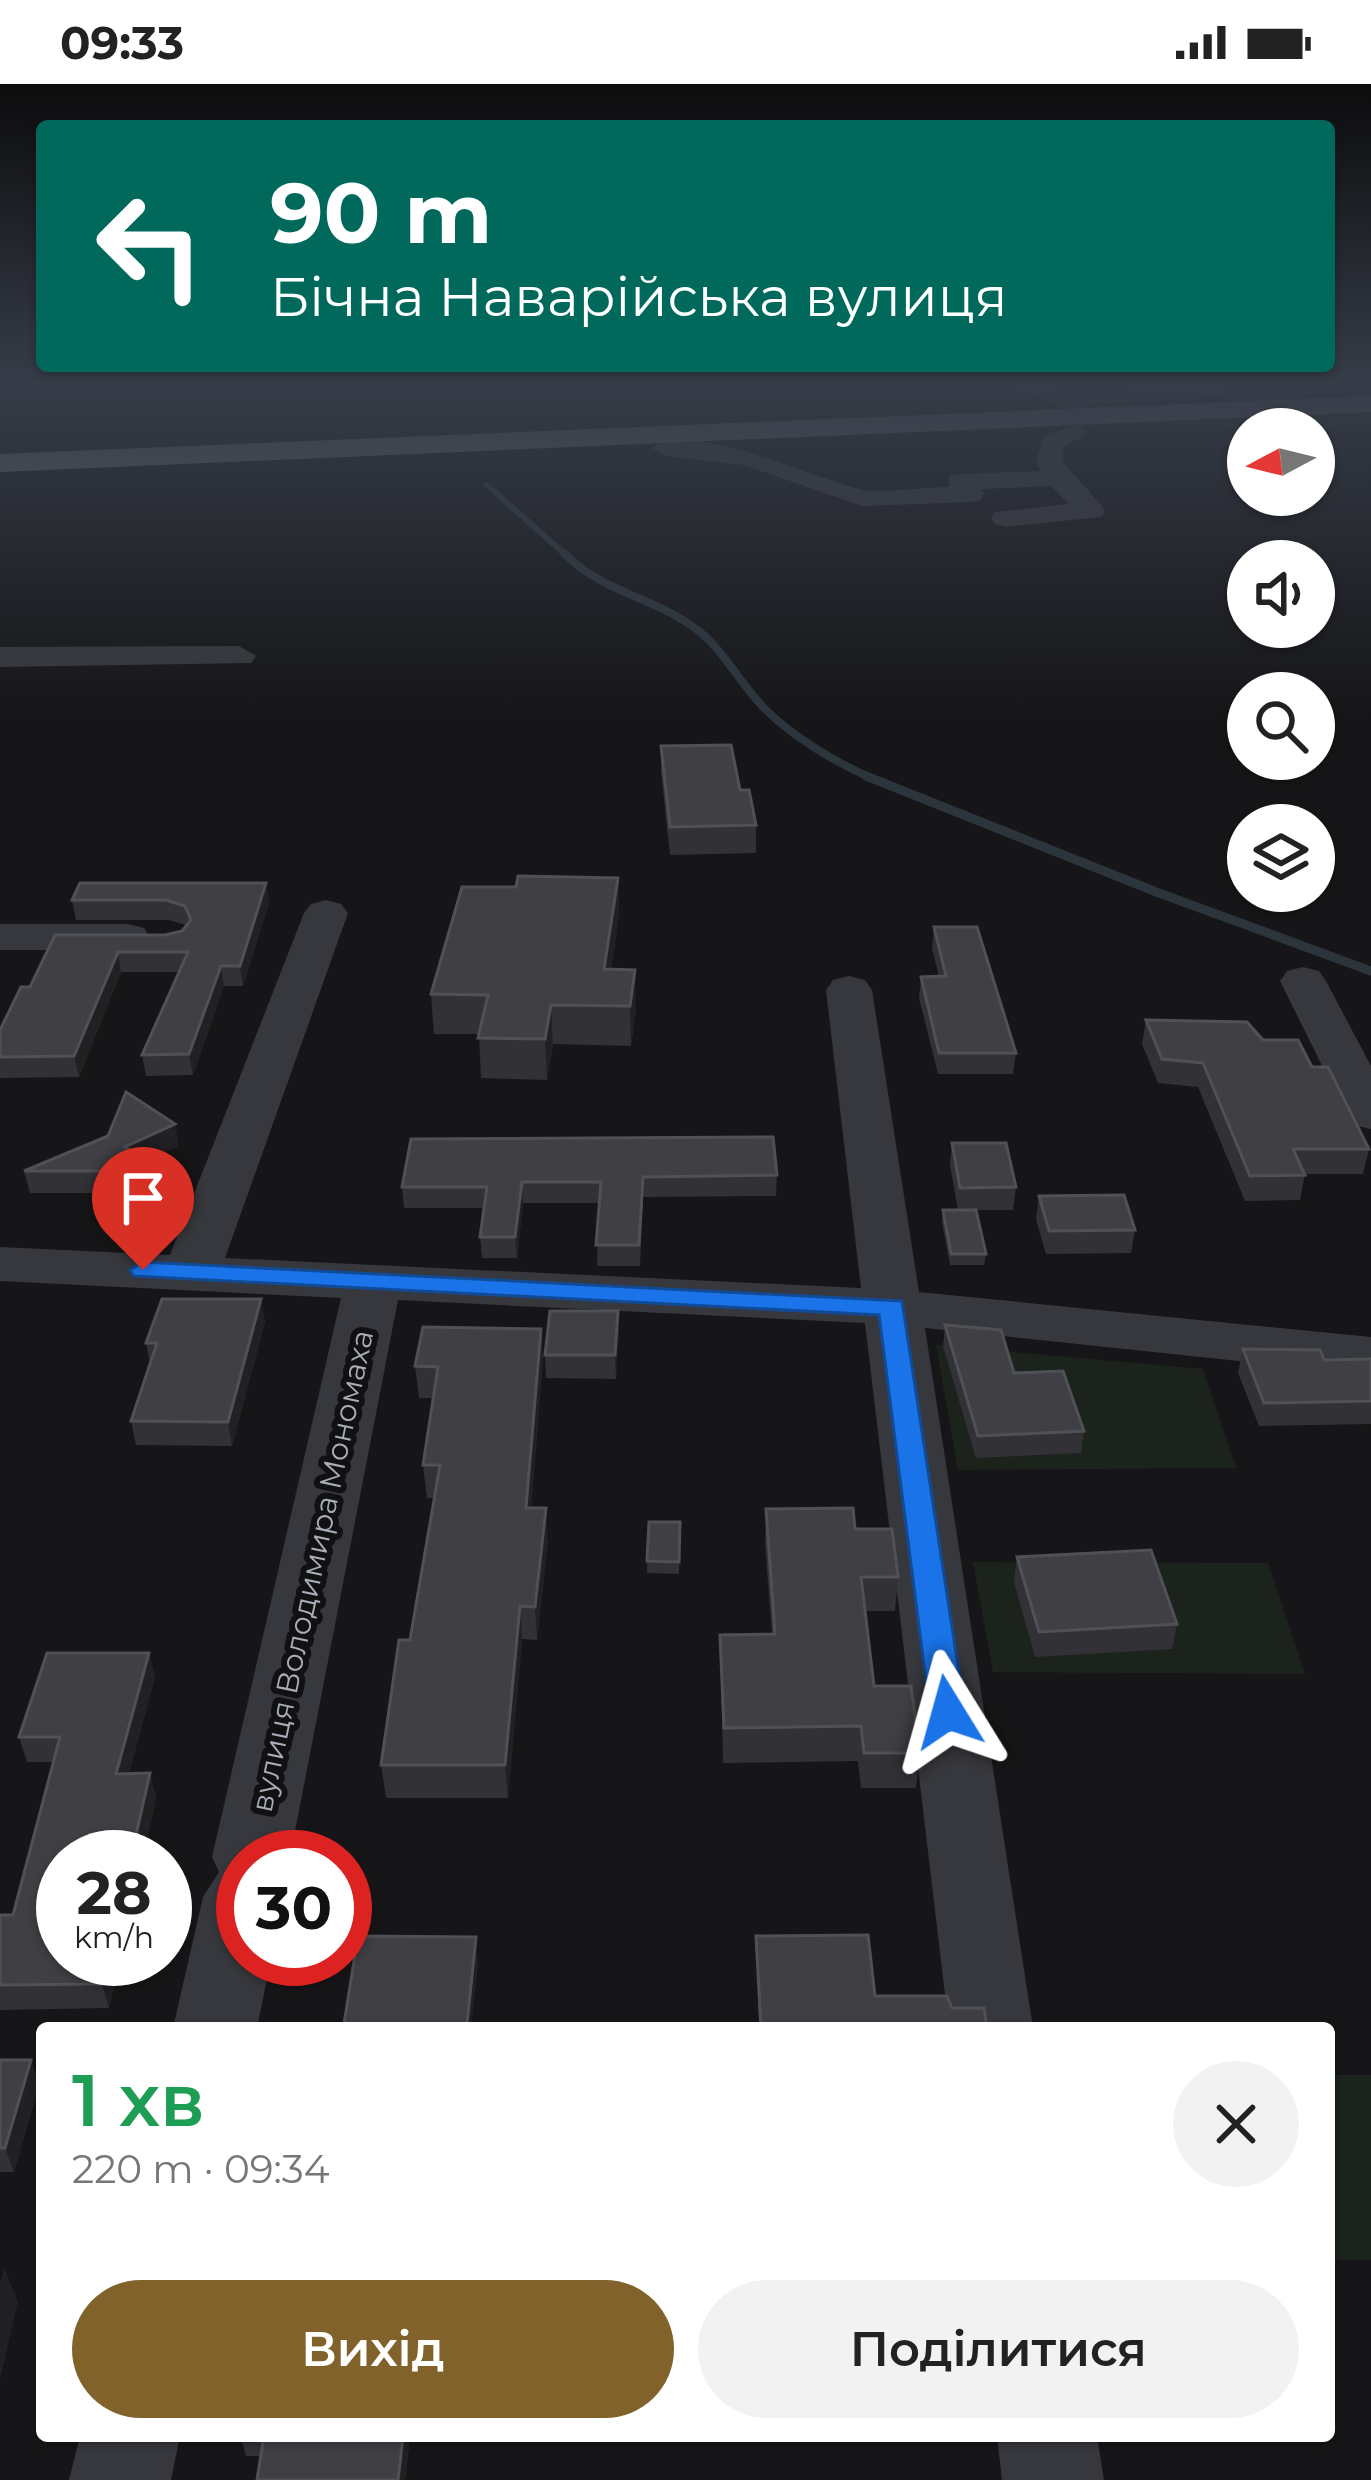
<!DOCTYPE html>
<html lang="uk">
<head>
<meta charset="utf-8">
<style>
  body { margin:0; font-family:Montserrat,sans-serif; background:#f2f2f2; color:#222; height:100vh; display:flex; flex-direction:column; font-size:45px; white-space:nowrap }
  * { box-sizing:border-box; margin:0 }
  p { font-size:39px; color:#767676 }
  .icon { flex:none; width:66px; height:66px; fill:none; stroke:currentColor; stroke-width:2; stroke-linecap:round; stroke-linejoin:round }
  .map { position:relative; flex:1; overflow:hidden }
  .details { position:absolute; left:36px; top:1938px; width:1299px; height:420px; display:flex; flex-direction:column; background:#fff; border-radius:12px; box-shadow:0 3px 9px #0004 }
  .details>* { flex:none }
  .hud { position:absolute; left:36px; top:36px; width:1299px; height:252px; border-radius:12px; box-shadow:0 3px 9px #0004; background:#00695c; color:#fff; overflow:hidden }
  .needle { width:78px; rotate:263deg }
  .tools { position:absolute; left:1227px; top:324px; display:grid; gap:24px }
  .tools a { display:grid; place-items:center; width:108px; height:108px; border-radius:50%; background:#fff; box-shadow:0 3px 9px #0004; font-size:60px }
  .speed { position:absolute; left:36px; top:1746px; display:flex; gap:24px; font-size:60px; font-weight:700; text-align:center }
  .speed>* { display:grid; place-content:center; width:156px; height:156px; border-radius:50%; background:#fff; box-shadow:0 3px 9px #0004; line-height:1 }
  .speed small { font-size:30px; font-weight:400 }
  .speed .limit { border:18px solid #d22; background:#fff; color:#111 }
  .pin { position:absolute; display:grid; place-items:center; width:102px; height:102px; color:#fff; margin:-123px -51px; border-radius:50% 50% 50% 0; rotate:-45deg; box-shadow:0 0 12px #0007 }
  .pin .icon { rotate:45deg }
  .me { position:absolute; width:132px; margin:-66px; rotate:352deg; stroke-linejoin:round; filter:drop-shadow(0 0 9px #0008) }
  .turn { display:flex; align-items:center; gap:42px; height:252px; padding:0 36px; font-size:54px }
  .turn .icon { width:156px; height:156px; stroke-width:2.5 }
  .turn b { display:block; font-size:84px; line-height:102px }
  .round { display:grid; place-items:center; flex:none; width:126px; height:126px; border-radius:63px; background:#f2f2f2 }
  .summary { display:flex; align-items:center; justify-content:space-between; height:204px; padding:0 36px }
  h1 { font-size:72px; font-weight:600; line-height:90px; color:#1e9e55 }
  .primary-button { display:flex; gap:24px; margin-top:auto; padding:24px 36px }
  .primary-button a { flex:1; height:138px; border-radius:72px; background:#80622a; color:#fff; font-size:48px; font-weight:600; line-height:138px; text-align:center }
  .primary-button a+a { background:#f2f2f2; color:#222 }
  .status { display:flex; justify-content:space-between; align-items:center; height:84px; padding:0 60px; background:#fff; direction:ltr }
  .status svg { height:33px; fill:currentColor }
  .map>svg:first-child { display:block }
  .green { fill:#1c231d }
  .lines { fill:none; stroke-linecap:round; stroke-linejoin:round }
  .stream-far2 { stroke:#2c353c; stroke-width:6 }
  .stream-far1 { stroke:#2c353c; stroke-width:8 }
  .stream { stroke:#2c353c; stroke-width:9 }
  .minor { fill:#37383d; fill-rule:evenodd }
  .highway { fill:#63666e; fill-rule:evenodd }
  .wall { fill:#323236 }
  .shaded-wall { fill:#212124 }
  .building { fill:#3f3f44; stroke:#4f5156; stroke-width:3 }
  .route { fill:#1a73e8; stroke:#114b97; stroke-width:3 }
  .labels { text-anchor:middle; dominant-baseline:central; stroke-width:12; stroke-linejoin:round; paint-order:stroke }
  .street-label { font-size:30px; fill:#a8adb8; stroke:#111113 }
</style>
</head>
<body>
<div class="status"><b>09:33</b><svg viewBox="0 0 49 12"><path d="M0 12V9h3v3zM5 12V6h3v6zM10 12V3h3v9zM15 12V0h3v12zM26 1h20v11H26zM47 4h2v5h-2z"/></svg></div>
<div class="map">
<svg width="1371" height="2396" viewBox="0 0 1371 2396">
  <rect width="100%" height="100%" fill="#161618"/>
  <!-- green -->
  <g class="green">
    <polygon points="1371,324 1371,347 1100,342 0,385"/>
    <polygon points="936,1261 1203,1285 1236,1384 958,1386"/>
    <polygon points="973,1478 1268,1479 1305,1590 993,1588"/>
    <rect x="1329" y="1991" width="42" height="185"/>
  </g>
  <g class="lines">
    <!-- stream-far2 -->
    <polyline class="stream-far2" points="487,401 567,472"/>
    <!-- stream-far1 -->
    <path class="stream-far1" d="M564,469c35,37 87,44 128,73 31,21 47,57 73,83 28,28 73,55 109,70"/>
    <!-- stream -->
    <polyline class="stream" points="866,692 1159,809 1371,887"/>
    <!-- minor -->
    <g class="minor">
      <polygon points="989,297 1029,297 1064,307 1220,299 1232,306 1220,313 1085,320 1097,331 1085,338 1047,316"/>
      <path d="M1076,340l13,8 -25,15 -2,14 39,44 4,6 -4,6 -96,10 -10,-3 -4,-6 4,-6 74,-8 -18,-18 -70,3 3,5 -4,6 -10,2 -108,4 -118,-41 -79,-9 -13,-8c33,-32 172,36 213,42 26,3 57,-3 84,-3v-11l10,-2 82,-3 -5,-10 7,-23z"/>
      <polygon points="239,562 256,572 251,579 0,583 0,563"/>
      <polygon points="326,816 341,820 348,829 225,1174 861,1204 826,906 833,896 849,892 865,896 872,906 919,1208 1371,1253 1371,1291 925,1244 1033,1944 949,1944 865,1239 398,1216 290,1773 243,1773 243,1875 271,1875 257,1944 173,1944 203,1813 219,1788 212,1773 341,1214 0,1197 0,1163 170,1171 304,829 311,820"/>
      <polygon points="0,840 128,840 144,844 150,853 144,862 128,866 0,866"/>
      <polygon points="1303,883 1319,887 1326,897 1371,982 1371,1045 1353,1041 1346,1030 1280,897 1287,887"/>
      <polygon points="80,2352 180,2352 171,2396 69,2396"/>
      <polygon points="997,2352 1097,2352 1104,2396 1002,2396"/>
    </g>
    <!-- highway -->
    <polygon class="highway" points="1371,312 1371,328 0,388 0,370"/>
  </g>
  <!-- wall -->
  <g class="wall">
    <polygon points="661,662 740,706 756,741 756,769 670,771 661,688"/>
    <polygon points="618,794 619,831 611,885 636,925 631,962 553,960 547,996 481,994 479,950 434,950 431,910 516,803"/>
    <polygon points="266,799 269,819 243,902 224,902 193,991 146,992 142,971 179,888 121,888 79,993 0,994 0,946 30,903 165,851 182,847 186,841 169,836 76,836 72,816"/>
    <polygon points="934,843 1016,969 1013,990 938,990 919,914 921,893 939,893 932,864"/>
    <polygon points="1146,936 1263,956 1312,983 1369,1065 1363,1090 1305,1090 1300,1116 1245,1117 1198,1003 1158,999 1142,960"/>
    <polygon points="411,1055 777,1091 776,1112 643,1113 640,1182 597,1182 599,1119 523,1119 517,1174 482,1174 480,1153 484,1124 404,1124 402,1103"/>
    <polygon points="952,1059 1016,1103 1013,1126 976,1126 986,1170 984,1181 950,1181 942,1138 943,1126 958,1126 950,1081"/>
    <polygon points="179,1062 147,1076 164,1087 169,1109 30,1109 24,1087"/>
    <polygon points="1039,1112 1135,1146 1131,1169 1046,1170 1036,1135"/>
    <polygon points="261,1215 265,1238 232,1362 136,1361 131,1337 150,1280 146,1259"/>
    <polygon points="618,1227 616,1295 546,1294 545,1271"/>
    <polygon points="945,1241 1014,1289 1084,1347 1081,1369 976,1374 943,1262"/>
    <polygon points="541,1245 543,1276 531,1424 548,1457 537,1556 522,1555 508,1714 386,1714 381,1681 410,1556 435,1414 427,1414 423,1381 433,1314 419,1314 415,1282"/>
    <polygon points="1243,1265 1324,1276 1371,1275 1371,1340 1259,1342 1238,1289"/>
    <polygon points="766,1425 855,1445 898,1493 895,1527 865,1527 874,1602 920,1669 916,1704 861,1704 858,1677 723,1679 720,1551 772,1550 765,1459"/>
    <polygon points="680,1438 679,1490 647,1489 647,1477"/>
    <polygon points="1017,1473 1177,1540 1172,1565 1035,1573 1014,1498"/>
    <polygon points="149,1569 155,1593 129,1689 150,1689 156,1714 143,1773 63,1773 120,1875 109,1924 0,1926 0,1831 13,1831 53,1678 27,1678 19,1653"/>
    <polygon points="756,1852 875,1912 952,1924 987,1944 759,1944"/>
    <polygon points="478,1878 471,1944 345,1944 344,1940"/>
    <polygon points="0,1976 31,1976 39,2001 14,2088 0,2088"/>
    <polygon points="240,2352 410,2352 405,2396 257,2396 261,2372 246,2372"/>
  </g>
  <!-- shaded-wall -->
  <g class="shaded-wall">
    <polygon points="618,794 619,831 605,924 604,885"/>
    <polygon points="266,799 269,819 243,902 240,882"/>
    <polygon points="118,868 121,888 79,993 74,972"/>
    <polygon points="221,882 224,902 193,991 189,970"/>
    <polygon points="635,886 636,925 631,962 630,922"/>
    <polygon points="551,921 553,960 547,996 545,955"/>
    <polygon points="175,1040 179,1062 130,1085 125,1063"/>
    <polygon points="522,1098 523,1119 517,1174 515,1153"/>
    <polygon points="261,1215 265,1238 232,1362 228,1338"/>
    <polygon points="618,1227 619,1251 616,1295 615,1271"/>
    <polygon points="541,1245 543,1276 528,1457 526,1424"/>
    <polygon points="546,1424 548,1457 537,1556 535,1523"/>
    <polygon points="520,1522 522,1555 508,1714 505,1681"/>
    <polygon points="149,1569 155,1593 122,1715 116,1690"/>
    <polygon points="150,1689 156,1714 143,1773 131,1773"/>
    <polygon points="476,1853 478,1878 471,1944 467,1944"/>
    <polygon points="108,1875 120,1875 109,1924 102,1900"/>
    <polygon points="31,1976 39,2001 14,2088 5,2064"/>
    <polygon points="4,2183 18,2218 0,2295 0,2200"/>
    <polygon points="403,2352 410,2352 405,2396 398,2396"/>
  </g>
  <!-- building -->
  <g class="building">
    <polygon points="731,661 740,706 749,706 756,741 670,743 661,662"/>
    <polygon points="518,792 618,794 604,885 635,886 630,922 551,921 545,955 478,954 488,911 431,910 462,803 516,803"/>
    <polygon points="80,799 266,799 240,882 221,882 189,970 142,971 188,868 118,868 74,972 0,973 0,946 21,903 30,903 55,851 165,851 182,847 191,836 185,822 166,816 72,816"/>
    <polygon points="934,843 977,843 1016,969 939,969 921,893 946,892"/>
    <polygon points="1146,936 1247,938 1263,956 1298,956 1312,983 1328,983 1369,1065 1293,1065 1305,1091 1250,1092 1203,979 1162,975"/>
    <polygon points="126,1008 175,1040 125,1063 164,1087 24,1087 108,1052"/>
    <polygon points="773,1053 777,1091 643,1093 639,1161 596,1161 601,1098 522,1098 515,1153 480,1153 487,1103 402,1103 411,1055"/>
    <polygon points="952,1059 1006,1059 1016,1103 960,1104"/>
    <polygon points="1124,1111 1135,1146 1049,1147 1039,1112"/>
    <polygon points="943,1126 976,1126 986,1170 951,1170"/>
    <polygon points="162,1215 261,1215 228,1338 131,1337 157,1259 146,1259"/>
    <polygon points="550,1227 618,1227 615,1271 545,1271"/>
    <polygon points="945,1241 1001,1246 1014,1289 1063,1287 1084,1347 978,1352"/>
    <polygon points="423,1243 541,1245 526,1424 546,1424 535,1523 520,1522 505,1681 381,1681 399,1556 410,1556 440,1381 423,1381 438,1283 415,1282"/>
    <polygon points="1243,1265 1320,1266 1324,1276 1371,1275 1371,1317 1264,1319"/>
    <polygon points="853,1424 855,1445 892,1445 898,1493 861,1493 874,1602 911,1602 920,1669 864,1669 861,1642 724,1644 720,1551 775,1550 766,1425"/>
    <polygon points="649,1438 680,1438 679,1478 647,1477"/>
    <polygon points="1151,1466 1177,1540 1039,1548 1017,1473"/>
    <polygon points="47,1569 149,1569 116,1690 150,1689 131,1773 63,1773 63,1875 108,1875 102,1900 0,1901 0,1831 13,1831 60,1653 19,1653"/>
    <polygon points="868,1851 875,1912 947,1912 952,1924 984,1924 987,1944 761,1944 756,1852"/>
    <polygon points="358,1852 476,1853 467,1940 344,1940"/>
    <polygon points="0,1976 31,1976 5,2064 0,2064"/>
    <polygon points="264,2352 403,2352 398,2396 257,2396"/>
  </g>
  <!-- sky -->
  <linearGradient id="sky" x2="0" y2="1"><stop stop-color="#0c0c0d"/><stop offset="0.47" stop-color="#363c48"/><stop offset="1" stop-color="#363c48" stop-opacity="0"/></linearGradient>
  <rect width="1371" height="633" fill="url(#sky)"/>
  <!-- route -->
  <polygon class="route" points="143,1178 902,1217 965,1628 960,1638 948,1642 935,1638 930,1628 879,1231 134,1192 130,1186"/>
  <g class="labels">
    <!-- street labels -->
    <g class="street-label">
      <text transform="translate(312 1487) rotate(-78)">вулиця Володимира Мономаха</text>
    </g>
  </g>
</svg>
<div class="tools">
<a><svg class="needle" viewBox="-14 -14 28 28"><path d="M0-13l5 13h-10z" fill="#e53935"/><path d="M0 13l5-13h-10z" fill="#767676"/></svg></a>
<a><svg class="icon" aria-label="sound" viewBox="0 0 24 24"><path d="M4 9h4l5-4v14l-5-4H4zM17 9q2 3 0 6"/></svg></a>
<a><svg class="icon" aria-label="search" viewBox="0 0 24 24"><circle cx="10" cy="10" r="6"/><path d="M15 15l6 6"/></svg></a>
<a><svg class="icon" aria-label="layers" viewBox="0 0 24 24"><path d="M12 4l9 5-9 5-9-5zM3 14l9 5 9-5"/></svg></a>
</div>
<div class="speed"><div>28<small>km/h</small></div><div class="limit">30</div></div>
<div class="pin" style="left:143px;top:1186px;background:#d93025"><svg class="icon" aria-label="arrive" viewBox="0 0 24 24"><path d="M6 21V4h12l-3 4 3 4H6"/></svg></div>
<svg class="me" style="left:948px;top:1628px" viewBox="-20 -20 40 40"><path d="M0-17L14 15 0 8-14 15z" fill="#1a73e8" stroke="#fff" stroke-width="4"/></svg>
<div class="hud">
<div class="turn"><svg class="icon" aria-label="left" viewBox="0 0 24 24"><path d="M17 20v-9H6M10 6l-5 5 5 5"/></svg><div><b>90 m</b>Бічна Наварійська вулиця</div></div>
</div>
<section class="details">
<div class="summary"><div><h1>1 хв</h1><p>220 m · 09:34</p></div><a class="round"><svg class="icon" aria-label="close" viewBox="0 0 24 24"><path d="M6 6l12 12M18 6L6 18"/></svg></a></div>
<div class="primary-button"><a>Вихід</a><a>Поділитися</a></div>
</section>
</div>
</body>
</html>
